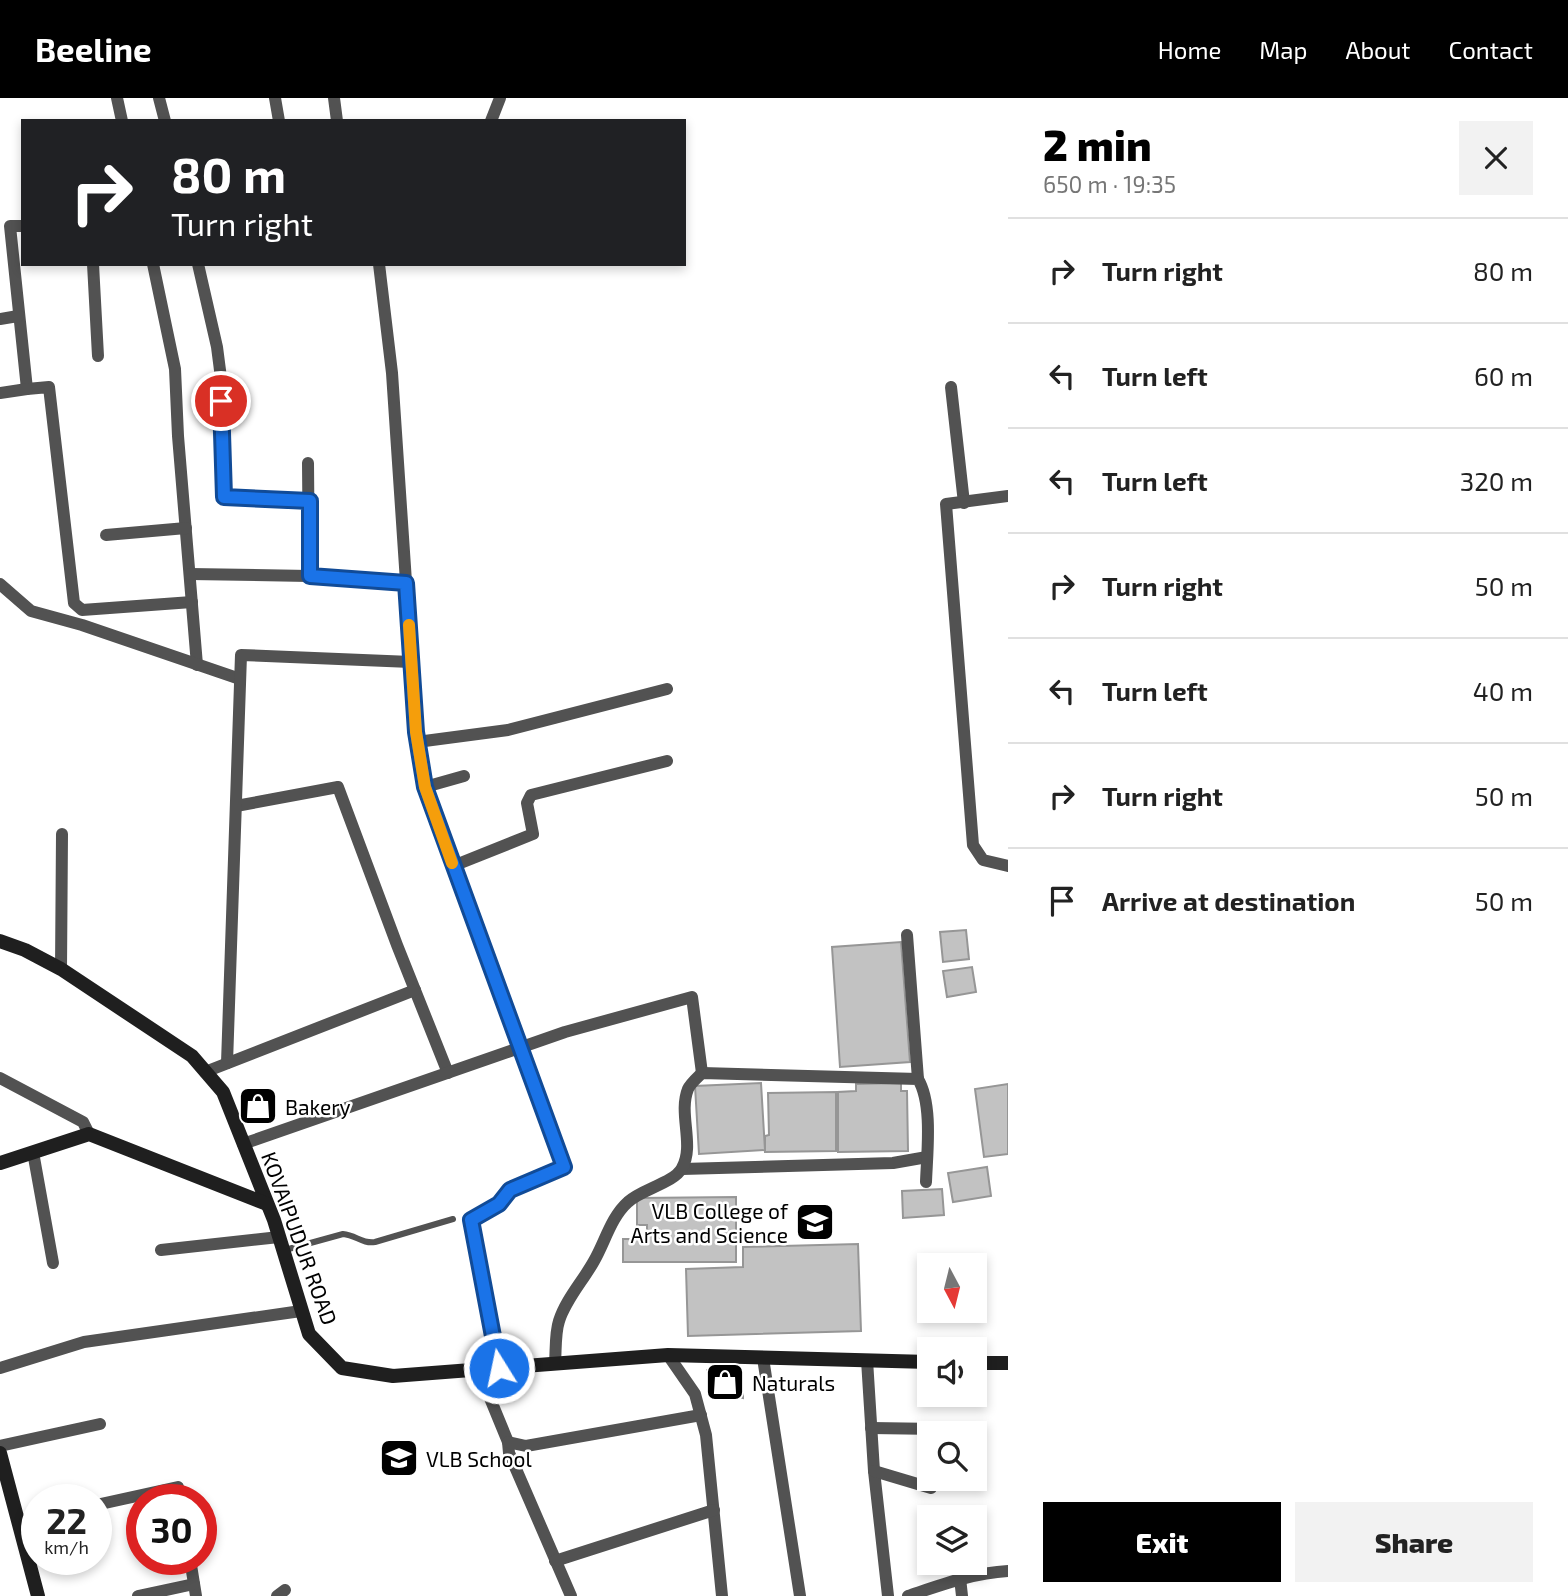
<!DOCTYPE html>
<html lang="en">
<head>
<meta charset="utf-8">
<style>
  body { margin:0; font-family:"Exo 2",sans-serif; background:#f2f2f2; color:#222; height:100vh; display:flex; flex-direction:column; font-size:26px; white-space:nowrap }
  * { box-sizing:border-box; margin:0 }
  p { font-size:23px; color:#767676 }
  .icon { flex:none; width:38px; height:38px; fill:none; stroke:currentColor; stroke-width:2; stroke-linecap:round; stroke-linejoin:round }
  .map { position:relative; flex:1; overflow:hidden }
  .side { display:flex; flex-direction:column; background:#fff; width:560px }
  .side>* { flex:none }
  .banner { position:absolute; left:21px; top:21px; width:665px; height:147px; border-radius:0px; box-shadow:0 4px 10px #0003; background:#202124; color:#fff; overflow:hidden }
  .needle { width:46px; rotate:173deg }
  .tools { position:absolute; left:917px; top:1155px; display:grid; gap:14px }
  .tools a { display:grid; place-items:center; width:70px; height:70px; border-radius:0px; background:#fff; box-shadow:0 4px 10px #0003; font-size:35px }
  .speed { position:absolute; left:21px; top:1386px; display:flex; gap:14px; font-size:35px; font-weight:700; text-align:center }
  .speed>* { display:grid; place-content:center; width:91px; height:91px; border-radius:50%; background:#fff; box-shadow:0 4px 10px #0003; line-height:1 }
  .speed small { font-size:18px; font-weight:400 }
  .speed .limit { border:10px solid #d22; background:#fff; color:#111 }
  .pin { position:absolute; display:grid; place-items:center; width:60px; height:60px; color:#fff; margin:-30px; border:4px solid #fff; border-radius:50%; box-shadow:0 2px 7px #0007 }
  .me { position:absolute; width:77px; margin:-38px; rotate:350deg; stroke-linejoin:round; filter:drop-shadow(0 0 5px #0008) }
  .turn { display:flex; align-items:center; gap:24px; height:147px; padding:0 35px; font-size:32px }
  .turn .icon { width:91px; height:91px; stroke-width:2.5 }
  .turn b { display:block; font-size:49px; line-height:60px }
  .round { display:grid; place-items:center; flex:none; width:74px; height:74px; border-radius:0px; background:#f2f2f2 }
  .overview { display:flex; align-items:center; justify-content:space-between; height:119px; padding:0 35px }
  h1 { font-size:42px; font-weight:800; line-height:52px; color:#000 }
  .cta { display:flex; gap:14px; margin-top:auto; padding:14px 35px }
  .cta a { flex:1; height:80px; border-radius:0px; background:#000; color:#fff; font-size:28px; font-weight:800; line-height:80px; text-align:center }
  .cta a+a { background:#f2f2f2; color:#222 }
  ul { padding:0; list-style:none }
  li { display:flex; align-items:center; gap:21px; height:105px; padding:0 35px; border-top:2px solid #e0e0e0 }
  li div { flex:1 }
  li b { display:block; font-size:26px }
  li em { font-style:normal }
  header { display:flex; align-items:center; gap:42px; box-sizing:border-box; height:98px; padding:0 35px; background:#000; color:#fff }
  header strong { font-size:33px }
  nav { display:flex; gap:38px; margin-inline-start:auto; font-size:24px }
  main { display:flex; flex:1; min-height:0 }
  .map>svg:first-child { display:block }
  .building { fill:#c2c2c2; stroke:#969696; stroke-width:2 }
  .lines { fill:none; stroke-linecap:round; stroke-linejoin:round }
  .lane { stroke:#525252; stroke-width:6 }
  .street { stroke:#525252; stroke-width:12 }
  .secondary { stroke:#1f1f1f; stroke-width:14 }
  .route-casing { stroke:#114b97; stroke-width:18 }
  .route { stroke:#1a73e8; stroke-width:12 }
  .slow { stroke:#f59e0b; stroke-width:12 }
  .labels { text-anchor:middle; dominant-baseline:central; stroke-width:5; stroke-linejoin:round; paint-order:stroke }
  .poi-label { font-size:21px; fill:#000; stroke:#fff; text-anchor:start }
  .street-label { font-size:21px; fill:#000; stroke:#fff }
</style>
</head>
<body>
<header>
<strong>Beeline</strong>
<nav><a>Home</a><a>Map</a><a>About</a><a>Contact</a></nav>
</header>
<main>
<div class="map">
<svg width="1008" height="1498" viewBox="0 0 1008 1498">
  <rect width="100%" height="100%" fill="#fff"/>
  <!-- building -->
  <g class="building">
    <polygon points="966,832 969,861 943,864 940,834"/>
    <polygon points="901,844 910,964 840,969 832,849"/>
    <polygon points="972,869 976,894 947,899 943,873"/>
    <polygon points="761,985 765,1052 699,1056 695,988"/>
    <polygon points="901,985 901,993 907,993 908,1053 838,1054 838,994 856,993 856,986"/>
    <polygon points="1008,986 1008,1056 984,1059 975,991"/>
    <polygon points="836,994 836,1053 765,1054 765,1038 769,1037 768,995"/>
    <polygon points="987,1069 991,1098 953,1104 948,1075"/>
    <polygon points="942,1091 944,1117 903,1120 902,1093"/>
    <polygon points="736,1099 736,1164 623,1164 623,1141 647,1141 647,1127 637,1127 637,1100"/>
    <polygon points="858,1146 861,1233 688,1238 686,1171 743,1169 743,1149"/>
    <polygon points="707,1272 743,1275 743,1300 707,1294"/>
  </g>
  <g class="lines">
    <!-- lane -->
    <path class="lane" d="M285,1152l58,-16c13,1 19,10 32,8l78,-23"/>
    <!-- street -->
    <g class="street">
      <polyline points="117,0 122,23"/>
      <polyline points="159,0 165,23"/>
      <polyline points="275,0 279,23"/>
      <polyline points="334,0 337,23"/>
      <polyline points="491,23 500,0"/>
      <polyline points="23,128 10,128 27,291 49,289 74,505 82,512 192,504"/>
      <polyline points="93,166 98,258"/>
      <polyline points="153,166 175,271 178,338 197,567"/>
      <polyline points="198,166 217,249 221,280 224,399 310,403"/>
      <polyline points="379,166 392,275 416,633 425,689 564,1069 510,1092 499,1106 471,1122 499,1270"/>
      <polyline points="0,221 18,218"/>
      <polyline points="951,289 964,405"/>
      <polyline points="0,295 27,291"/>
      <polyline points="308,365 309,478 406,485"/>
      <polyline points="1008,398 946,406 973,747 983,762 1008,768"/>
      <polyline points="106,437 186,430"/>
      <polyline points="190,476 309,478"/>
      <polyline points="0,486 31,513 82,527 240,581"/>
      <polyline points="417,644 508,632 667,591"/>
      <polyline points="425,689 464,678"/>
      <polyline points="236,708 338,689 397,847 448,975"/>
      <polyline points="453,768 533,736 527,705 531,697 667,663"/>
      <polyline points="907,837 918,981"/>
      <polyline points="61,871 62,736"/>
      <polyline points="227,965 241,557 411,564"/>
      <polyline points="205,974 415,892"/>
      <polyline points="0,980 83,1024 89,1036"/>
      <polyline points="243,1046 565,934 692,899 702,975"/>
      <polyline points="33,1054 53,1165"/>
      <polyline points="682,1071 893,1065 927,1059"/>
      <polyline points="161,1152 279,1139"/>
      <polyline points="668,1257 695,1296 706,1337 722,1498"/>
      <polyline points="763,1260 800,1498"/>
      <polyline points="867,1262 874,1373 888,1498"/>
      <path d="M555,1265c1,-13 0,-30 4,-42 7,-22 24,-40 35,-60 11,-19 17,-44 34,-59 14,-13 46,-19 54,-34 13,-23 -4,-54 6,-79 2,-5 9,-11 14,-16l216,6c15,25 9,74 8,103"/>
      <polyline points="0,1270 84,1244 301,1213"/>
      <polyline points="478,1271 508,1344 509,1355 571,1498"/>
      <polyline points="871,1330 939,1331"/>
      <polyline points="508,1344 526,1348 701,1317"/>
      <polyline points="0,1348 100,1326"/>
      <polyline points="874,1373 931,1390"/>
      <polyline points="96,1407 178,1389 180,1402"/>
      <polyline points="19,1424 37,1420"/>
      <polyline points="190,1461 196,1498"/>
      <polyline points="555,1463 714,1412"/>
      <polyline points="960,1480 962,1498"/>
      <polyline points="138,1498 194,1486"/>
      <polyline points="277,1498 285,1492"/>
      <path d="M908,1498c33,-11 65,-23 100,-25"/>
    </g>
    <!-- secondary -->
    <g class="secondary">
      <polyline points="0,843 25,852 61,871 192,958 223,994 274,1122 309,1236 342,1270 393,1278 668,1257 929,1264"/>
      <polyline points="0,1065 89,1036 267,1106"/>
      <polyline points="975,1265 1008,1265"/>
      <polyline points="0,1355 38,1498"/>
    </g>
  </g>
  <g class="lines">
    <!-- route casing -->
    <g class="route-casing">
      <polyline id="route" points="221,303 224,399 310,403 310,478 406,485 416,634 425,689 564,1069 510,1092 499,1106 471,1122 499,1270"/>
    </g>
    <!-- route -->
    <use href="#route" class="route"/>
    <!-- slow -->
    <polyline class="slow" points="409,527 416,634 425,689 452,765"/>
  </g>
  <!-- icons -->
  <defs>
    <g id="shop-square" transform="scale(2.0125)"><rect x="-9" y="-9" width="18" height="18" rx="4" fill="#000" stroke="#fff"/><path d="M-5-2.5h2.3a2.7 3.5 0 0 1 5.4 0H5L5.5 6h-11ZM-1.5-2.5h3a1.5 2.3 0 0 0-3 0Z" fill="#fff"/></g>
    <g id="university-square" transform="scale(2.0125)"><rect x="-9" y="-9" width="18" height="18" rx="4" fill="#000" stroke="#fff"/><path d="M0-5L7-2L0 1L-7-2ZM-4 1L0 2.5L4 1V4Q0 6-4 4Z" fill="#fff"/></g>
    <g id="school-square" transform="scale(2.0125)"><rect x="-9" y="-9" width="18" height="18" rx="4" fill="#000" stroke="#fff"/><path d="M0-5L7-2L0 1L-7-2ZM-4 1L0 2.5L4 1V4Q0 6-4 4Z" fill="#fff"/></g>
  </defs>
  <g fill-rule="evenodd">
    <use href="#shop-square" x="258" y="1008"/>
    <use href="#university-square" x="815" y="1124"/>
    <use href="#shop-square" x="725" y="1284"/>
    <use href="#school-square" x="399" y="1360"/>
  </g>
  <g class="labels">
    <!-- poi labels -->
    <g class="poi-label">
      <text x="285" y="1008">Bakery</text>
      <text x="788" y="1112" text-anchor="end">VLB College of<tspan x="788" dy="24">Arts and Science</tspan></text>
      <text x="752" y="1284">Naturals</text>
      <text x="426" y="1360">VLB School</text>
    </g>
    <!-- street labels -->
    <g class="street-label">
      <text transform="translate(300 1140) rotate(70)">KOVAIPUDUR ROAD</text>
    </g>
  </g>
</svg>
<div class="tools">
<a><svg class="needle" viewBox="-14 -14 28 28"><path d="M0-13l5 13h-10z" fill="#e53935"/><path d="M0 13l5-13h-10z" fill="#767676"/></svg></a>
<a><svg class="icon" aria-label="sound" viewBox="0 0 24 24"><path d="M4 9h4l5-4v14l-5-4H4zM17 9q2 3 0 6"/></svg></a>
<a><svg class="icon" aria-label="search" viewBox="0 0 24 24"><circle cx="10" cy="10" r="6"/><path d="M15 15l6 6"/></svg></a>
<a><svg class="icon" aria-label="layers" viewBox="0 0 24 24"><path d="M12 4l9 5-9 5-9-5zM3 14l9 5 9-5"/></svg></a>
</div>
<div class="speed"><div>22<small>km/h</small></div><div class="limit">30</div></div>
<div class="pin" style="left:221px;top:303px;background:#d93025"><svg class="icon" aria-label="arrive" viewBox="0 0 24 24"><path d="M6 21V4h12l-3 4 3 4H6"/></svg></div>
<svg class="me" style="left:499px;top:1270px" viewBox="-20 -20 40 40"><circle r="17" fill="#1a73e8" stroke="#fff" stroke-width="3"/><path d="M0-11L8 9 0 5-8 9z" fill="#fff"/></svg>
<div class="banner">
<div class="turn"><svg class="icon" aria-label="right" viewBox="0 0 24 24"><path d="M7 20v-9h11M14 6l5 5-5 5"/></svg><div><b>80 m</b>Turn right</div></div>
</div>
</div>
<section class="side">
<div class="overview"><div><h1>2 min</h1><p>650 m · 19:35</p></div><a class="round"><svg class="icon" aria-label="close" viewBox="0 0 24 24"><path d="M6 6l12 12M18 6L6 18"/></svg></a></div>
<ul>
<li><svg class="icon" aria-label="right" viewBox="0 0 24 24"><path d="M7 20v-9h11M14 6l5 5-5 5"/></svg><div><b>Turn right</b></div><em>80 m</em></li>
<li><svg class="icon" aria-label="left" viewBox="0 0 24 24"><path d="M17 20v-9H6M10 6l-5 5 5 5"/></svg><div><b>Turn left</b></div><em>60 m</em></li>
<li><svg class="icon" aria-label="left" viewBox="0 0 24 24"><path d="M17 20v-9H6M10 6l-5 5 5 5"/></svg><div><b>Turn left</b></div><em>320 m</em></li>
<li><svg class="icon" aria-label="right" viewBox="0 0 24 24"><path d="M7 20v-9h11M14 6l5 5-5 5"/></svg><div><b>Turn right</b></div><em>50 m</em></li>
<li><svg class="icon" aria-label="left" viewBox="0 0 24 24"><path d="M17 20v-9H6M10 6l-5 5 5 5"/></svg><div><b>Turn left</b></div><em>40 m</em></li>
<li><svg class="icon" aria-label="right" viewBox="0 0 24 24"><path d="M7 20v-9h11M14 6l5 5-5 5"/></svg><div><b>Turn right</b></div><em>50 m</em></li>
<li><svg class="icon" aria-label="arrive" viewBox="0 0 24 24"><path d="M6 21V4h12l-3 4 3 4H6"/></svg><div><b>Arrive at destination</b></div><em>50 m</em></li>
</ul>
<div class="cta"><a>Exit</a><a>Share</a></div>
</section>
</main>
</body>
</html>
